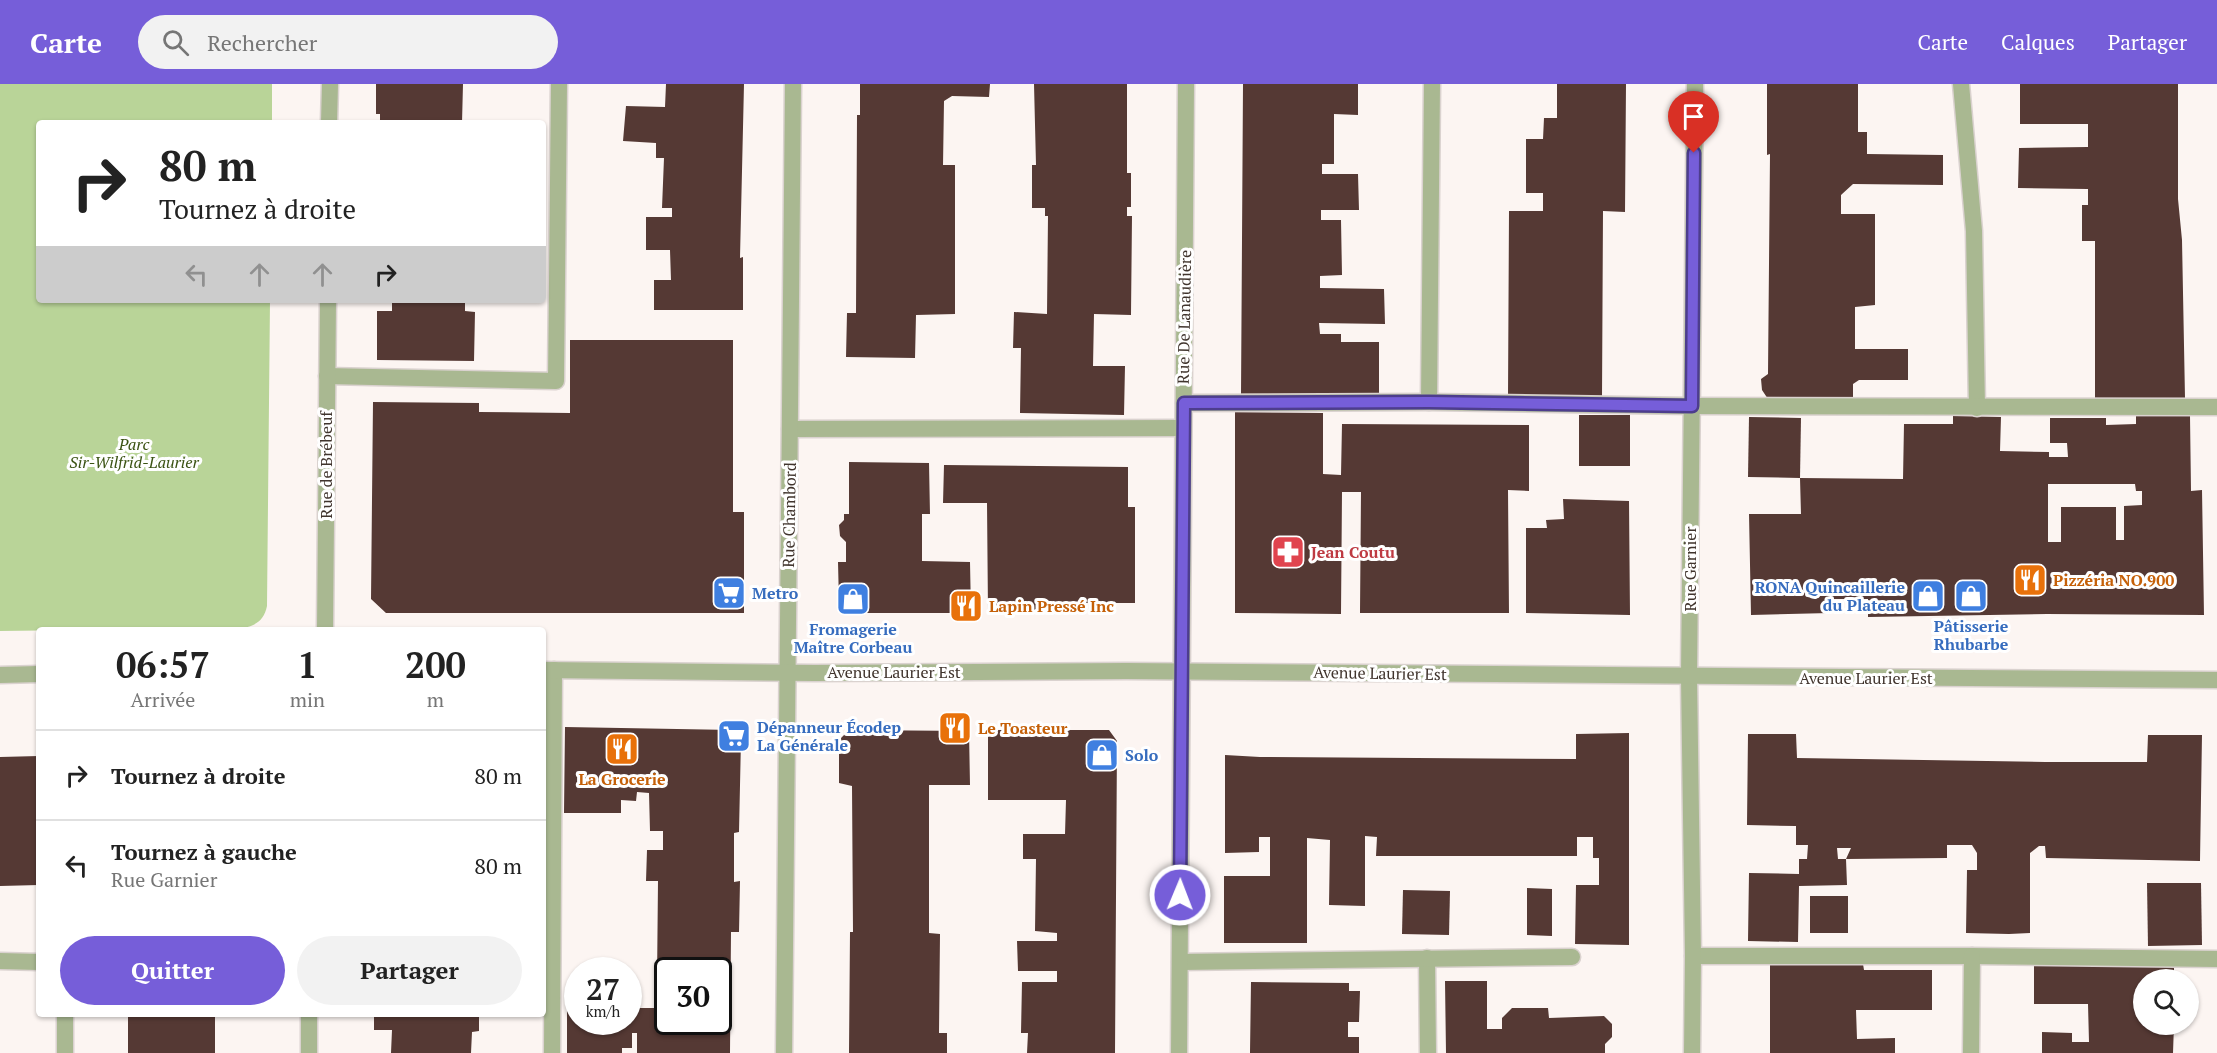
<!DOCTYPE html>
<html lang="fr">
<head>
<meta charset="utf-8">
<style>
  body { margin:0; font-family:"PT Serif",serif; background:#f2f2f2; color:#222; height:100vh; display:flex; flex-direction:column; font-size:22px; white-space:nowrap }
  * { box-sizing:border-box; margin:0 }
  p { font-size:20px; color:#767676 }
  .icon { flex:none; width:33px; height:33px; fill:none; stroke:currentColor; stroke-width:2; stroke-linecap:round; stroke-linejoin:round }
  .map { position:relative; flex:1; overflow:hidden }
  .details { position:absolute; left:36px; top:543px; width:510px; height:390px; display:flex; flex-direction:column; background:#fff; border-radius:6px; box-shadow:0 2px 4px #0004 }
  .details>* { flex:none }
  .banner { position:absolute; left:36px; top:36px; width:510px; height:183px; border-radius:6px; box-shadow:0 2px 4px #0004; background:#fff; color:#222; overflow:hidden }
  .buttons { position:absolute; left:2133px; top:885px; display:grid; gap:12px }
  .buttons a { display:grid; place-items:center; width:66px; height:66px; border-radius:50%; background:#fff; box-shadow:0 2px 4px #0004; font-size:30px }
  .speed { position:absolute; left:564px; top:873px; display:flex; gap:12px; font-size:30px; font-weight:700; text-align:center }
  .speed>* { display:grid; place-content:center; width:78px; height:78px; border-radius:50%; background:#fff; box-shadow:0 2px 4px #0004; line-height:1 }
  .speed small { font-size:15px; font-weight:400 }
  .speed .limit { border:3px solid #111; border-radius:9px; background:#fff; color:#111 }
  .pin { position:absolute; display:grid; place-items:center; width:51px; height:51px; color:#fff; margin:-62px -26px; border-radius:50% 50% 50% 0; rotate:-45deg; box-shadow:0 0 6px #0007 }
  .pin .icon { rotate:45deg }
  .me { position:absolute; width:66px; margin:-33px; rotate:1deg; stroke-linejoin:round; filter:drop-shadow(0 0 4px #0008) }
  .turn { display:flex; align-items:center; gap:21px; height:126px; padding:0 24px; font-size:27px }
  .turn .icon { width:78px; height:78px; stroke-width:2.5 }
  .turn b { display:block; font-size:42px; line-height:51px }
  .lanes { display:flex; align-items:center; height:57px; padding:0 24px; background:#0003; justify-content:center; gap:30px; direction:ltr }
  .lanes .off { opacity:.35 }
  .eta { display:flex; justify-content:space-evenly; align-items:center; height:102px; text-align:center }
  .eta b { font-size:36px; font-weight:600; line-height:42px }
  .cta { display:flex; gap:12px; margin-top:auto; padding:12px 24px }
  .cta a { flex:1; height:69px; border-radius:36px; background:#765ed9; color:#fff; font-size:24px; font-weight:600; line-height:69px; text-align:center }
  .cta a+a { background:#f2f2f2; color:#222 }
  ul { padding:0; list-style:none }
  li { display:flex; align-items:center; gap:18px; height:90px; padding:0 24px; border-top:2px solid #e0e0e0 }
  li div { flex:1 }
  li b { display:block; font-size:22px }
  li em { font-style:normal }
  header { display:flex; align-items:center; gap:36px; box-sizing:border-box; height:84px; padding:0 30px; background:#765ed9; color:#fff }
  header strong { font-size:28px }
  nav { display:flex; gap:33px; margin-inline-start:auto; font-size:21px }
  .search { width:420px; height:54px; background:#f2f2f2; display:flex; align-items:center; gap:15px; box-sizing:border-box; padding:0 21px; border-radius:33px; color:#767676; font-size:22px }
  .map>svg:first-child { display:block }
  .green { fill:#b9d498 }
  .building { fill:#553934; fill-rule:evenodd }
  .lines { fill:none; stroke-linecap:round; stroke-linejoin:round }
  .service-casing { stroke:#dad2cf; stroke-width:19 }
  .minor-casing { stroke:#dad2cf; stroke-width:19 }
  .tertiary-casing { stroke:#dad2cf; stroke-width:19 }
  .service { stroke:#a9b891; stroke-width:16 }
  .minor { stroke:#a9b891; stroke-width:16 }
  .tertiary { stroke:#a9b891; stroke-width:16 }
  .route-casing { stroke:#4d3d8d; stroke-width:15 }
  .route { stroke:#765ed9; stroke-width:10 }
  .labels { text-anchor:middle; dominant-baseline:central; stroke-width:6; stroke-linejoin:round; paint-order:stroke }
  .street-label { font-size:16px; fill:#40342d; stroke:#fff }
  .park-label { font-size:16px; font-style:italic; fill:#3b5313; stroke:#fff }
  .health-label { font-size:16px; font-weight:bold; fill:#be3a42; stroke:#fff; text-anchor:start }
  .food-label { font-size:16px; font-weight:bold; fill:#c56008; stroke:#fff; text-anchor:start }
  .shop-label { font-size:16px; font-weight:bold; fill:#366cbe; stroke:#fff; text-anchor:start }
</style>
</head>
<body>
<header>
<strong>Carte</strong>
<div class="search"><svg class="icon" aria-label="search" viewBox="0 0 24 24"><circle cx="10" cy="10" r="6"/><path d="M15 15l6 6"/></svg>Rechercher</div>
<nav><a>Carte</a><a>Calques</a><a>Partager</a></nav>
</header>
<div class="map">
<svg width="2217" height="969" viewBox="0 0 2217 969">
  <rect width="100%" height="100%" fill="#fcf5f2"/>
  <!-- green -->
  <path class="green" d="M0,0h272v39h-233v177h231l-3,306c-3,14 -10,19 -24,22l-243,3z"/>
  <!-- building -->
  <g class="building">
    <polygon points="376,0 463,0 462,39 380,39 380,30 376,30"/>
    <polygon points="666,0 744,0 740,174 743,173 743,226 654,226 654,196 671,196 670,166 646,166 646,133 672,133 672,124 662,124 664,74 656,74 656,59 623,57 626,22 665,23"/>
    <polygon points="860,0 990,0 989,13 952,12 944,17 943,81 955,81 955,230 916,231 915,274 846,273 847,229 856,229 857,31 860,31"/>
    <polygon points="1034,0 1127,0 1127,89 1131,89 1131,123 1127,123 1127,132 1132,132 1131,231 1094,230 1093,282 1125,282 1124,331 1020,329 1021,264 1013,264 1014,228 1047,230 1048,132 1045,132 1045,124 1032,124 1032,81 1036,81"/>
    <polygon points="1243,0 1358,0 1358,31 1334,30 1334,80 1322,80 1322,90 1358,90 1359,126 1321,126 1321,136 1341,136 1342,191 1320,192 1320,204 1384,205 1385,240 1319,239 1320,250 1341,250 1341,258 1379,258 1379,312 1241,312"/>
    <polygon points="1557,0 1626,0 1625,128 1603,127 1602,313 1508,312 1509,127 1543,127 1543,109 1526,109 1526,55 1543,55 1544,34 1557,34"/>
    <polygon points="1767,0 1858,0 1858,48 1867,48 1867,70 1943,71 1943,101 1853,100 1841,111 1841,130 1875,130 1875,221 1855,223 1855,265 1908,265 1908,296 1859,296 1853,300 1853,314 1768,315 1762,306 1761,295 1768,290 1770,70 1767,71"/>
    <polygon points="2020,0 2178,0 2178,115 2182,156 2185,314 2095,314 2095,157 2082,157 2082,121 2088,121 2088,105 2018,104 2019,64 2088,63 2088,40 2020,40"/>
    <polygon points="392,216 465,216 465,227 475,228 474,277 377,276 377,227 392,227"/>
    <polygon points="570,256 733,256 733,428 744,428 744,529 386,529 371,515 373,318 479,319 479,328 570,329"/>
    <polygon points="1235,328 1323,329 1323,390 1341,391 1342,340 1529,341 1529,407 1508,406 1509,529 1360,529 1361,408 1342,408 1341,530 1235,529"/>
    <rect x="1579" y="331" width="51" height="51"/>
    <path d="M1953,332l48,1 -1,34 49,1v5h19l-1,-14h-17v-25h56v7l30,-1v-8h54l1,75 11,-1 2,125 -157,-1 -179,3v-18h-38v14l-79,2 -2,-101h52l-1,-36 103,1 1,-55h49zM2048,400h87l1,7h6v14l-18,1v34h-8v-33h-55v35h-13z"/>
    <polygon points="1749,333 1801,334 1800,394 1748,393"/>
    <polygon points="849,378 929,379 930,430 922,430 922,477 970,478 971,529 848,529 839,519 838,478 846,478 846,458 840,452 839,441 844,436 844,430 849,430"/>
    <polygon points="944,381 1128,383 1128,423 1135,423 1135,519 1079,519 1079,528 988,528 987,419 943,419"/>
    <polygon points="1563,415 1629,417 1630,531 1526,529 1526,444 1547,444 1546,436 1564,435"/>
    <polygon points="565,643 733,646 741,655 739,748 734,749 734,798 740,797 739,848 731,848 730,969 637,969 637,949 632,949 632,964 622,964 622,969 567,969 567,918 578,918 578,938 602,938 602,949 604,948 605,938 628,938 628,924 668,924 668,938 718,938 718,886 668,886 668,897 657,897 658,797 646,797 647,766 663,766 663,747 650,747 649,709 637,708 636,717 621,716 621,729 564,729"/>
    <polygon points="849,646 969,647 970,701 929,701 929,849 940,850 939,949 947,949 947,969 849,969 850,848 853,848 852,702 839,699 839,656"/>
    <polygon points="988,646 1109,646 1117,657 1115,969 1027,969 1028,949 1021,949 1022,898 1057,898 1057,887 1018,887 1017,857 1057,857 1057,849 1035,847 1036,775 1023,775 1023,750 1065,750 1066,716 988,716"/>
    <polygon points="1629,649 1629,861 1575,860 1576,801 1599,801 1599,774 1593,774 1593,753 1577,753 1577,772 1376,772 1377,753 1365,752 1365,822 1329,821 1330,756 1307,754 1307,859 1224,859 1224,792 1270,792 1270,753 1259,753 1259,768 1225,769 1225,671 1260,673 1576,675 1576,650"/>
    <path d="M1748,650h48l1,24 248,4h102l1,-27h54l-2,126 -154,-3 -1,-12h-6l-9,7v80l-21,1 -43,-1 1,-63h10v-17l-5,-8h-25v13l-101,1 1,26 -48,1 -1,56 -50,-1 1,-68 50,1v-15h8l1,-14h-12v-19l-49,-1zM1837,764h14l-5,11h-8z"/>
    <polygon points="39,672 39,801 0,802 0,673"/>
    <polygon points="2147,799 2201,799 2202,861 2148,862"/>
    <polygon points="1527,804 1552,805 1552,852 1527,851"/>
    <polygon points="1403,806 1450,807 1449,851 1402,850"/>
    <rect x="1810" y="812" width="38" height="37"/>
    <polygon points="1770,880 1863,880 1864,886 1932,886 1932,926 1856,926 1857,955 1895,954 1895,969 1770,969"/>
    <polygon points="2034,881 2174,883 2174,896 2144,896 2144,940 2174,940 2173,969 2042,969 2042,948 2072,949 2072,958 2089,958 2088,920 2034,920"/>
    <polygon points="1445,897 1487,897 1487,945 1502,945 1502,934 1512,924 1548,924 1549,934 1604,932 1612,940 1612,953 1605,960 1605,969 1446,969"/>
    <polygon points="1251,898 1349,899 1349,907 1360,907 1359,938 1348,938 1348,953 1359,953 1359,969 1250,969"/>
    <rect x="128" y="930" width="87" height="39"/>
    <polygon points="374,930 479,930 479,947 472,948 471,969 391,969 392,946 374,946"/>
  </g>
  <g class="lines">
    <!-- service casing -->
    <g class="service-casing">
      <g id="service">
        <polyline points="1961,0 1974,147 1977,324"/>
        <polyline points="327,292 556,297 559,0"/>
        <polyline points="1429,318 1432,0"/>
        <polyline points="1184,319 1429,318 1692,322 2217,323"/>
        <polyline points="790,345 1183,344"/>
        <polyline points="1693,872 1972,872 2217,875"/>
        <polyline points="1427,874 1428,969"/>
        <polyline points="0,877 39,878"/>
        <polyline points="1180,878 1572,873"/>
        <polyline points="65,969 65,930"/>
        <polyline points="552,969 554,586"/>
        <polyline points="1971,969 1972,872"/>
      </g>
    </g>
    <!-- minor casing -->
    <g class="minor-casing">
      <g id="minor">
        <polyline points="329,39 330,0"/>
        <polyline points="325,546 328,216"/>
        <polyline points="309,969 309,930"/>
        <polyline points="784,969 793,0"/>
        <polyline points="1179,969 1186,0"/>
        <polyline points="1692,969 1693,872 1689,593 1695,0"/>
      </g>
    </g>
    <!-- tertiary casing -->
    <g class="tertiary-casing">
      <g id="tertiary">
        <polyline points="543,586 815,589 1126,587 2217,596"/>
        <polyline points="0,591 39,590"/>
      </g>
    </g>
    <!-- service -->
    <use href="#service" class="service"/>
    <!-- minor -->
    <use href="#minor" class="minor"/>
    <!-- tertiary -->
    <use href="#tertiary" class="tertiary"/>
  </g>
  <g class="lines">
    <!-- route casing -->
    <g class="route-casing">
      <polyline id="route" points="1180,811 1184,319 1429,318 1692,322 1694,69"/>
    </g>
    <!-- route -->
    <use href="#route" class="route"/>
  </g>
  <!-- icons -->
  <defs>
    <g id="pharmacy-square" transform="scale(1.725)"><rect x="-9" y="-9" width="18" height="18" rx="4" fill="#e0444e" stroke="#fff"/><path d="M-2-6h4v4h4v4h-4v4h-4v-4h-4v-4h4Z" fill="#fff"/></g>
    <g id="restaurant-square" transform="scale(1.725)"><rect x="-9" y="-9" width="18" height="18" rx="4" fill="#e8710a" stroke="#fff"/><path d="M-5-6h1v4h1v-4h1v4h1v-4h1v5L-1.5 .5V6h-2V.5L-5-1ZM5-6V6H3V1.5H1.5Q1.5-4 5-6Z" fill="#fff"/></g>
    <g id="supermarket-square" transform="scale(1.725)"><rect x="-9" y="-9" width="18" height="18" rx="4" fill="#3f7fe0" stroke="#fff"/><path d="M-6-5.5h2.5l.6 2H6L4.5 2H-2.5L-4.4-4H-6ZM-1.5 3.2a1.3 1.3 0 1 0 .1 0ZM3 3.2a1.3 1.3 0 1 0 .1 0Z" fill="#fff"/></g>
    <g id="shop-square" transform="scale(1.725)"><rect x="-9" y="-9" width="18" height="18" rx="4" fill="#3f7fe0" stroke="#fff"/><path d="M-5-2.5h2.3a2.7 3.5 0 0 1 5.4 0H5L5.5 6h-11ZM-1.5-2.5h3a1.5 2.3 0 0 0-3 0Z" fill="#fff"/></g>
  </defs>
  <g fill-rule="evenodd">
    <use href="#pharmacy-square" x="1288" y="468"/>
    <use href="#restaurant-square" x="2030" y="496"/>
    <use href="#supermarket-square" x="729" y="509"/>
    <use href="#shop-square" x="1928" y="512"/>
    <use href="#shop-square" x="1971" y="512"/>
    <use href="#shop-square" x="853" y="515"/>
    <use href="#restaurant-square" x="966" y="522"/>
    <use href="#restaurant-square" x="955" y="644"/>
    <use href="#supermarket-square" x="734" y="652"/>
    <use href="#restaurant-square" x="622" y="665"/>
    <use href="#shop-square" x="1102" y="671"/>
  </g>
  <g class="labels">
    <!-- street labels -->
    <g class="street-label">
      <text transform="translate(1184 233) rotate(-89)">Rue De Lanaudière</text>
      <text transform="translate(326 381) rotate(-90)">Rue de Brébeuf</text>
      <text transform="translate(789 431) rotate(-89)">Rue Chambord</text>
      <text transform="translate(1690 485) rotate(-90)">Rue Garnier</text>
      <text x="894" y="588">Avenue Laurier Est</text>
      <text transform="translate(1380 589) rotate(1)">Avenue Laurier Est</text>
      <text x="1866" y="594">Avenue Laurier Est</text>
    </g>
    <!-- park labels -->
    <g class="park-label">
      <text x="134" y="360">Parc<tspan x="134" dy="18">Sir-Wilfrid-Laurier</tspan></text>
    </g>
    <!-- health labels -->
    <g class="health-label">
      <text x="1311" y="468">Jean Coutu</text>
    </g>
    <!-- food labels -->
    <g class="food-label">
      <text x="2053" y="496">Pizzéria NO.900</text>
      <text x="989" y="522">Lapin Pressé Inc</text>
      <text x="978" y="644">Le Toasteur</text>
      <text x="622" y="695" text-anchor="middle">La Grocerie</text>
    </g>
    <!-- shop labels -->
    <g class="shop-label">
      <text x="1905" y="503" text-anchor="end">RONA Quincaillerie<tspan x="1905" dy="18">du Plateau</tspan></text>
      <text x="752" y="509">Metro</text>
      <text x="1971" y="542" text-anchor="middle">Pâtisserie<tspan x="1971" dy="18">Rhubarbe</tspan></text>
      <text x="853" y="545" text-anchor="middle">Fromagerie<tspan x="853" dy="18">Maître Corbeau</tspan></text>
      <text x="757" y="643">Dépanneur Écodep<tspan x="757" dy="18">La Générale</tspan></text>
      <text x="1125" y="671">Solo</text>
    </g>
  </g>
</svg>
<div class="buttons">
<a><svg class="icon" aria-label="search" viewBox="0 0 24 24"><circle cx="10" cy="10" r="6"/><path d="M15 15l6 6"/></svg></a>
</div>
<div class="speed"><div>27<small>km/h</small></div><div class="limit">30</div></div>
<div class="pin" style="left:1694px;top:69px;background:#d93025"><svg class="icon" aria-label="arrive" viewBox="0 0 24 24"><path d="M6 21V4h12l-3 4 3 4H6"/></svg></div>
<svg class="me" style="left:1180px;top:811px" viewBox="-20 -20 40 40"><circle r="17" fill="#765ed9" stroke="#fff" stroke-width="3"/><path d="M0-11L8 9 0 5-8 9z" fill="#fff"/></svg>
<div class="banner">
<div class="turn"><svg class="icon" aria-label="right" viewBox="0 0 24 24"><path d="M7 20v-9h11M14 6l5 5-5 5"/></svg><div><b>80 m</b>Tournez à droite</div></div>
<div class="lanes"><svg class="icon off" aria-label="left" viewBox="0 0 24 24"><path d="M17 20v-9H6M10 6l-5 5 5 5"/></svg><svg class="icon off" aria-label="ahead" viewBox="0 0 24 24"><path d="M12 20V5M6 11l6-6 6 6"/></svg><svg class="icon off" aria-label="ahead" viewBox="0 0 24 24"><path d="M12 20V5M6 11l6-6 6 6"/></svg><svg class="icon" aria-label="right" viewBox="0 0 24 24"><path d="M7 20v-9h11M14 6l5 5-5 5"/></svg></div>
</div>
<section class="details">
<div class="eta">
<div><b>06:57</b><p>Arrivée</p></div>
<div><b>1</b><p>min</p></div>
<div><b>200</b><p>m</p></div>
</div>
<ul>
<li><svg class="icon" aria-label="right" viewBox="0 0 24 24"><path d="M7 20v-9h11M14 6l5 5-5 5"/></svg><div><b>Tournez à droite</b></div><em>80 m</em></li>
<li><svg class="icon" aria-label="left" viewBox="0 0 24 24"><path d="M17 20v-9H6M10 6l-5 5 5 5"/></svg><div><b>Tournez à gauche</b><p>Rue Garnier</p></div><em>80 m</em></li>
</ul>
<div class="cta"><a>Quitter</a><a>Partager</a></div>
</section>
</div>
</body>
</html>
